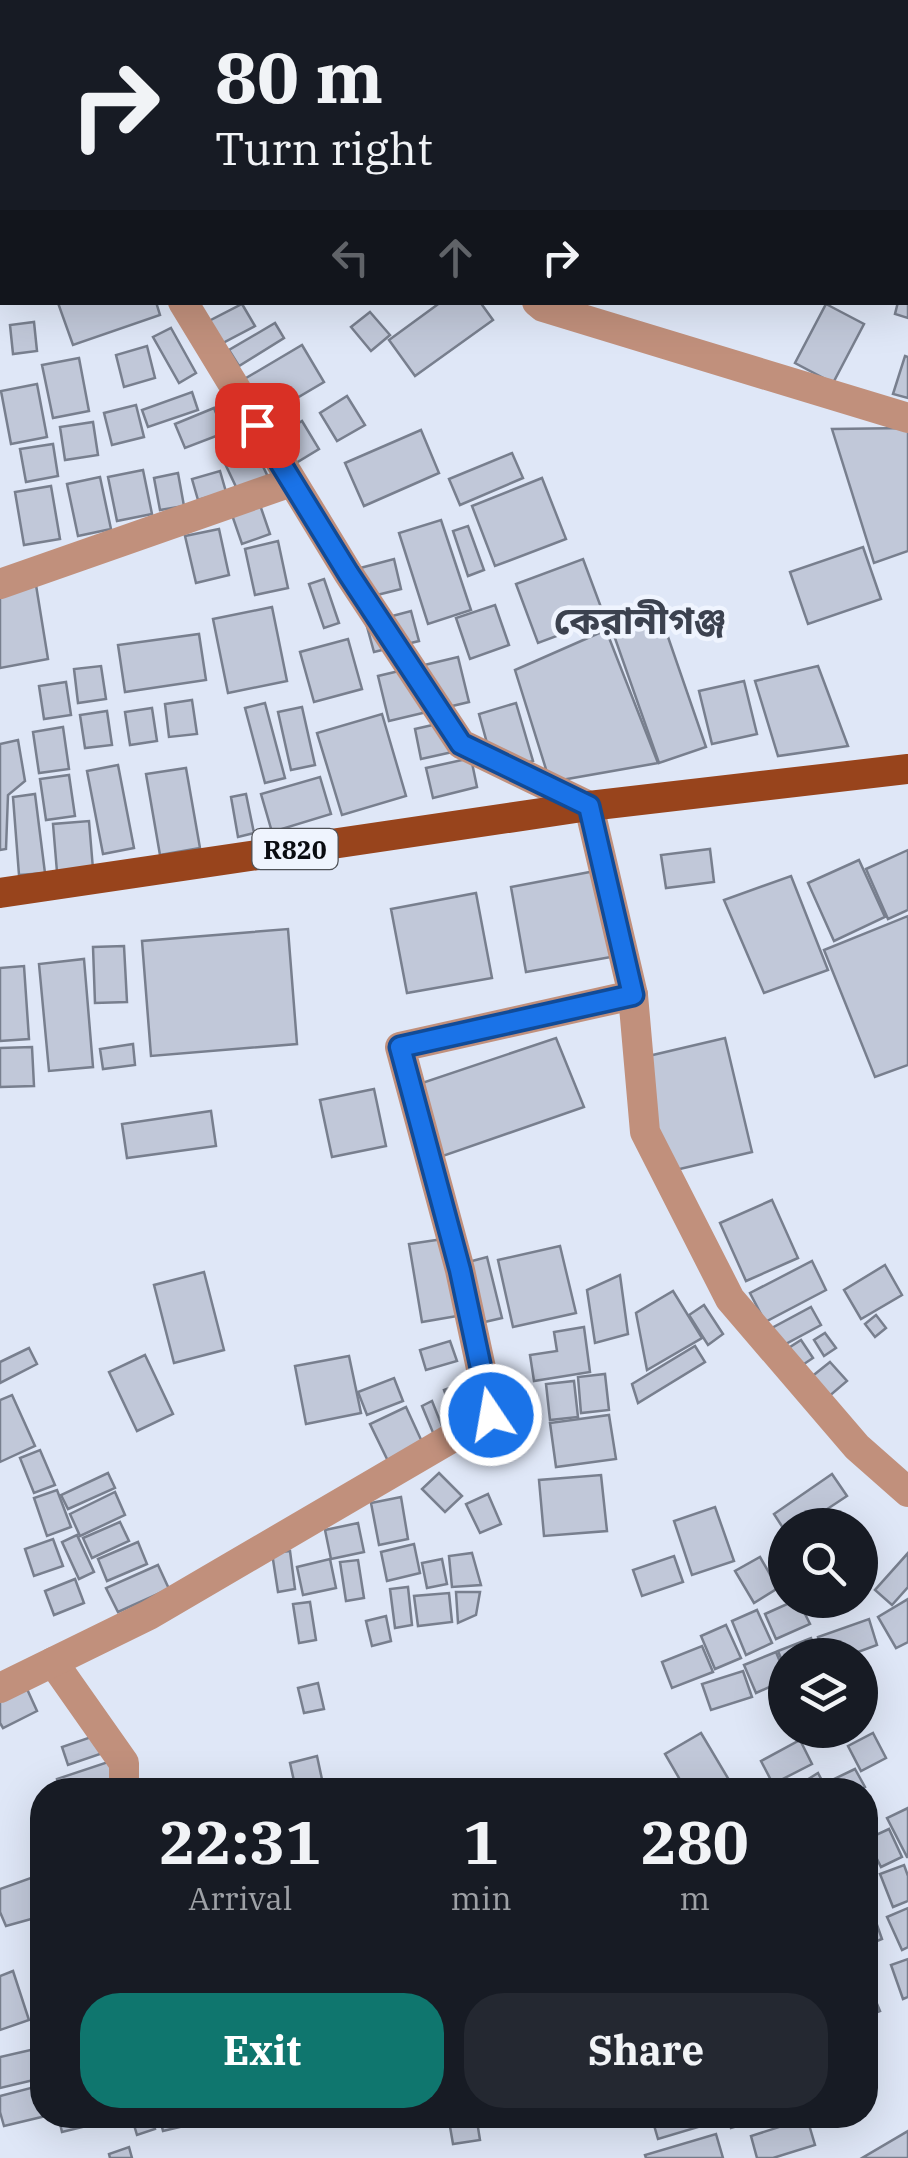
<!DOCTYPE html>
<html lang="en">
<head>
<meta charset="utf-8">
<style>
  body { margin:0; font-family:"IBM Plex Serif","Noto Sans Bengali",serif; background:#242831; color:#f1f3f6; height:100vh; display:flex; flex-direction:column; font-size:38px; white-space:nowrap }
  * { box-sizing:border-box; margin:0 }
  p { font-size:32px; color:#9ea1a6 }
  .icon { flex:none; width:55px; height:55px; fill:none; stroke:currentColor; stroke-width:2; stroke-linecap:round; stroke-linejoin:round }
  .map { position:relative; flex:1; overflow:hidden }
  .sheet { position:absolute; left:30px; top:1778px; width:848px; height:350px; display:flex; flex-direction:column; background:#171b24; border-radius:40px; box-shadow:0 10px 40px #0002 }
  .sheet>* { flex:none }
  .hud { position:absolute; left:0px; top:0px; width:910px; height:305px; box-shadow:0 10px 40px #0002; background:#171b24; color:#f1f3f6; overflow:hidden }
  .fabs { position:absolute; left:768px; top:1508px; display:grid; gap:20px }
  .fabs a { display:grid; place-items:center; width:110px; height:110px; border-radius:50%; background:#171b24; box-shadow:0 10px 40px #0002; font-size:50px }
  .pin { position:absolute; display:grid; place-items:center; width:85px; height:85px; color:#fff; margin:-42px; border-radius:20px; box-shadow:0 5px 15px #0006 }
  .me { position:absolute; width:110px; margin:-55px; rotate:348deg; stroke-linejoin:round; filter:drop-shadow(0 0 8px #0008) }
  .turn { display:flex; align-items:center; gap:35px; height:210px; padding:0 50px; font-size:45px }
  .turn .icon { width:130px; height:130px; stroke-width:2.5 }
  .turn b { display:block; font-size:70px; line-height:85px }
  .lanes { display:flex; align-items:center; height:95px; padding:0 50px; background:#0003; justify-content:center; gap:50px; direction:ltr }
  .lanes .off { opacity:.35 }
  .eta { display:flex; justify-content:space-evenly; align-items:center; height:170px; text-align:center }
  .eta b { font-size:60px; font-weight:700; line-height:70px }
  .button { display:flex; gap:20px; margin-top:auto; padding:20px 50px }
  .button a { flex:1; height:115px; border-radius:40px; background:#0f766e; color:#fff; font-size:40px; font-weight:700; line-height:115px; text-align:center }
  .button a+a { background:#242831; color:#f1f3f6 }
  .map>svg:first-child { display:block }
  .building { fill:#c1c8d9; stroke:#787f8e; stroke-width:2.5 }
  .lines { fill:none; stroke-linecap:round; stroke-linejoin:round }
  .minor { stroke:#c1907c; stroke-width:30 }
  .major { stroke:#98441c; stroke-width:30 }
  .route-casing { stroke:#114b97; stroke-width:25 }
  .route { stroke:#1a73e8; stroke-width:18 }
  .labels { text-anchor:middle; dominant-baseline:central; stroke-width:9; stroke-linejoin:round; paint-order:stroke }
  .shield { fill:#eff4fe; stroke:#4f5258; stroke-width:2.5 }
  .shield-label { font-size:25px; font-weight:bold; fill:#0a0c11 }
  .district-label { font-size:38px; font-weight:bold; fill:#3c424f; stroke:#eff4fe }
</style>
</head>
<body>
<div class="map">
<svg width="908" height="2158" viewBox="0 0 908 2158">
  <rect width="100%" height="100%" fill="#dfe7f7"/>
  <!-- building -->
  <g class="building">
    <polygon points="908,276 908,318 895,314 898,302 908,302"/>
    <polygon points="156,302 160,315 73,345 58,303"/>
    <polygon points="441,302 480,302 493,320 415,376 389,340"/>
    <polygon points="242,304 255,326 217,346 205,323"/>
    <polygon points="826,304 864,324 833,383 795,363"/>
    <polygon points="370,312 390,335 371,351 351,327"/>
    <polygon points="34,322 37,351 13,354 10,325"/>
    <polygon points="275,323 284,338 239,366 229,350"/>
    <polygon points="171,328 196,373 179,383 153,337"/>
    <polygon points="302,345 324,382 263,418 241,381"/>
    <polygon points="147,346 155,378 124,387 116,355"/>
    <polygon points="905,356 908,357 908,398 893,394"/>
    <polygon points="79,358 89,411 53,418 42,365"/>
    <polygon points="37,384 47,437 11,444 1,391"/>
    <polygon points="192,392 198,410 148,427 142,410"/>
    <polygon points="347,396 365,425 337,441 320,413"/>
    <polygon points="136,405 144,437 112,445 104,413"/>
    <polygon points="214,408 224,433 185,448 175,424"/>
    <polygon points="302,421 319,449 291,466 274,438"/>
    <polygon points="93,422 98,455 65,460 60,427"/>
    <polygon points="908,428 908,551 874,563 832,429"/>
    <polygon points="421,430 439,473 364,506 345,463"/>
    <polygon points="250,439 268,477 238,491 220,453"/>
    <polygon points="53,444 58,476 26,482 20,449"/>
    <polygon points="512,453 523,478 460,505 449,479"/>
    <polygon points="143,470 152,514 117,521 108,477"/>
    <polygon points="220,471 226,492 198,500 192,479"/>
    <polygon points="178,473 184,506 160,510 154,478"/>
    <polygon points="100,477 111,529 78,536 67,484"/>
    <polygon points="542,478 566,539 495,566 472,506"/>
    <polygon points="51,486 60,539 24,545 15,492"/>
    <polygon points="260,505 270,534 242,544 232,515"/>
    <polygon points="441,520 471,610 428,624 399,533"/>
    <polygon points="468,526 484,570 468,576 453,531"/>
    <polygon points="219,529 229,575 196,583 185,536"/>
    <polygon points="278,541 288,588 255,595 245,549"/>
    <polygon points="863,547 881,599 808,624 790,572"/>
    <polygon points="394,559 401,589 357,600 349,571"/>
    <polygon points="583,559 605,618 538,643 516,584"/>
    <polygon points="324,579 339,623 324,628 309,584"/>
    <polygon points="36,585 48,659 0,668 0,591"/>
    <polygon points="495,605 509,645 470,659 456,618"/>
    <polygon points="272,607 287,681 228,693 213,619"/>
    <polygon points="658,608 706,747 659,763 610,624"/>
    <polygon points="411,611 419,641 374,652 366,623"/>
    <polygon points="606,630 658,763 550,782 515,670"/>
    <polygon points="199,634 206,680 125,692 118,645"/>
    <polygon points="348,639 362,689 314,702 300,652"/>
    <polygon points="458,657 469,702 389,721 378,676"/>
    <polygon points="101,666 106,699 78,703 74,669"/>
    <polygon points="818,666 848,746 778,756 755,681"/>
    <polygon points="744,681 757,734 712,744 699,691"/>
    <polygon points="66,682 71,715 44,719 39,686"/>
    <polygon points="192,700 197,734 169,737 165,704"/>
    <polygon points="265,703 285,778 265,783 245,708"/>
    <polygon points="516,703 533,761 495,772 479,714"/>
    <polygon points="302,707 315,765 291,770 278,712"/>
    <polygon points="152,708 157,741 130,745 125,712"/>
    <polygon points="107,711 112,745 85,748 80,715"/>
    <polygon points="382,714 406,796 342,815 317,733"/>
    <polygon points="459,719 466,749 421,759 415,729"/>
    <polygon points="63,727 69,769 39,773 33,732"/>
    <polygon points="18,740 25,781 8,795 6,849 0,850 0,744"/>
    <polygon points="471,758 477,787 433,798 426,768"/>
    <polygon points="118,765 134,848 103,854 87,771"/>
    <polygon points="186,768 200,848 160,855 146,774"/>
    <polygon points="69,775 75,816 46,820 40,779"/>
    <polygon points="320,777 331,814 272,832 261,794"/>
    <polygon points="35,794 45,873 19,875 13,797"/>
    <polygon points="246,794 254,833 238,837 231,797"/>
    <polygon points="89,821 93,869 57,872 53,824"/>
    <polygon points="710,849 714,882 666,888 661,855"/>
    <polygon points="908,850 908,910 888,919 866,869"/>
    <polygon points="859,860 885,917 834,941 808,883"/>
    <polygon points="595,871 611,957 526,972 511,887"/>
    <polygon points="791,876 828,970 764,993 724,900"/>
    <polygon points="476,893 492,978 407,993 391,909"/>
    <polygon points="908,916 908,1065 875,1077 824,950"/>
    <polygon points="288,929 297,1044 151,1056 142,941"/>
    <polygon points="124,946 127,1002 95,1003 93,947"/>
    <polygon points="84,959 93,1067 49,1071 39,964"/>
    <polygon points="24,966 29,1039 0,1041 0,968"/>
    <polygon points="556,1038 584,1107 440,1157 419,1084"/>
    <polygon points="725,1038 752,1152 667,1172 640,1058"/>
    <polygon points="133,1044 135,1065 103,1069 100,1049"/>
    <polygon points="32,1047 34,1086 0,1087 0,1048"/>
    <polygon points="374,1089 386,1146 332,1157 320,1100"/>
    <polygon points="211,1111 216,1146 127,1158 122,1124"/>
    <polygon points="772,1200 798,1258 746,1281 720,1223"/>
    <polygon points="450,1238 463,1315 422,1322 409,1244"/>
    <polygon points="560,1246 576,1313 513,1327 498,1260"/>
    <polygon points="487,1257 502,1318 476,1324 461,1264"/>
    <polygon points="812,1261 826,1290 765,1322 750,1293"/>
    <polygon points="885,1265 902,1295 861,1319 844,1290"/>
    <polygon points="204,1272 224,1350 174,1363 154,1285"/>
    <polygon points="620,1275 628,1334 595,1343 587,1290"/>
    <polygon points="673,1291 702,1338 647,1370 636,1313"/>
    <polygon points="704,1305 723,1334 708,1345 689,1315"/>
    <polygon points="811,1307 821,1325 780,1347 770,1329"/>
    <polygon points="876,1315 886,1328 875,1337 865,1324"/>
    <polygon points="584,1327 590,1372 534,1381 530,1355 557,1351 554,1332"/>
    <polygon points="825,1333 836,1348 824,1356 814,1340"/>
    <polygon points="801,1340 813,1358 798,1368 787,1349"/>
    <polygon points="450,1341 457,1361 426,1370 420,1350"/>
    <polygon points="695,1346 705,1362 638,1403 632,1384"/>
    <polygon points="29,1348 37,1364 0,1383 0,1362"/>
    <polygon points="145,1355 173,1414 137,1431 109,1372"/>
    <polygon points="349,1356 361,1413 306,1424 295,1366"/>
    <polygon points="830,1362 847,1381 827,1398 810,1378"/>
    <polygon points="605,1374 609,1410 581,1413 578,1377"/>
    <polygon points="394,1378 403,1401 367,1415 358,1392"/>
    <polygon points="473,1379 485,1413 456,1424 444,1390"/>
    <polygon points="574,1381 578,1417 550,1420 546,1384"/>
    <polygon points="12,1395 35,1446 0,1462 0,1400"/>
    <polygon points="432,1401 444,1431 434,1435 422,1406"/>
    <polygon points="406,1407 423,1444 388,1461 370,1424"/>
    <polygon points="609,1415 616,1459 556,1467 550,1423"/>
    <polygon points="40,1450 55,1485 34,1493 20,1458"/>
    <polygon points="108,1473 115,1488 68,1509 61,1495"/>
    <polygon points="439,1473 462,1496 445,1512 422,1489"/>
    <polygon points="832,1474 847,1496 803,1525 785,1525 785,1531 774,1514"/>
    <polygon points="601,1475 607,1531 544,1536 539,1480"/>
    <polygon points="57,1490 71,1527 47,1536 34,1498"/>
    <polygon points="115,1492 125,1515 80,1536 70,1514"/>
    <polygon points="488,1494 501,1524 480,1533 466,1504"/>
    <polygon points="401,1497 408,1539 379,1545 371,1503"/>
    <polygon points="715,1507 734,1561 692,1575 674,1521"/>
    <polygon points="120,1522 129,1541 92,1558 83,1538"/>
    <polygon points="358,1523 364,1552 331,1559 325,1530"/>
    <polygon points="77,1535 94,1572 79,1579 62,1542"/>
    <polygon points="53,1539 63,1566 34,1576 25,1549"/>
    <polygon points="138,1542 147,1564 107,1581 98,1559"/>
    <polygon points="414,1544 420,1573 387,1581 381,1552"/>
    <polygon points="290,1551 295,1589 278,1592 272,1553"/>
    <polygon points="472,1553 481,1585 452,1587 449,1556"/>
    <polygon points="908,1553 908,1587 892,1605 875,1590"/>
    <polygon points="674,1556 683,1582 642,1596 633,1570"/>
    <polygon points="760,1557 778,1588 754,1603 735,1571"/>
    <polygon points="330,1559 336,1588 303,1595 297,1567"/>
    <polygon points="442,1559 447,1584 427,1588 422,1563"/>
    <polygon points="358,1560 364,1598 346,1601 340,1562"/>
    <polygon points="158,1565 169,1589 118,1612 106,1588"/>
    <polygon points="75,1579 84,1603 54,1615 45,1591"/>
    <polygon points="408,1587 412,1625 395,1628 390,1589"/>
    <polygon points="456,1592 480,1592 476,1615 458,1623"/>
    <polygon points="449,1593 452,1622 418,1626 414,1596"/>
    <polygon points="908,1599 908,1642 896,1648 878,1617"/>
    <polygon points="796,1600 798,1600 810,1624 776,1639 765,1614"/>
    <polygon points="310,1602 316,1640 299,1643 293,1604"/>
    <polygon points="757,1610 772,1643 746,1655 732,1621"/>
    <polygon points="386,1616 391,1641 372,1646 366,1621"/>
    <polygon points="869,1619 877,1645 850,1655 824,1655 818,1637"/>
    <polygon points="726,1625 741,1658 715,1669 701,1636"/>
    <polygon points="811,1638 818,1655 785,1655 785,1668 778,1651"/>
    <polygon points="702,1646 713,1672 672,1688 662,1662"/>
    <polygon points="776,1652 785,1674 785,1680 756,1693 744,1665"/>
    <polygon points="17,1667 37,1711 3,1728 0,1723 0,1674"/>
    <polygon points="743,1671 752,1697 711,1710 702,1684"/>
    <polygon points="318,1683 324,1709 304,1713 298,1688"/>
    <polygon points="701,1733 735,1790 686,1790 665,1754"/>
    <polygon points="873,1733 886,1758 861,1771 848,1746"/>
    <polygon points="97,1735 103,1753 68,1765 62,1747"/>
    <polygon points="800,1740 812,1764 773,1784 761,1761"/>
    <polygon points="317,1756 323,1784 296,1790 290,1763"/>
    <polygon points="114,1760 109,1790 60,1790 57,1779"/>
    <polygon points="855,1769 865,1787 860,1790 840,1790 834,1779"/>
    <polygon points="818,1773 827,1790 806,1790 802,1783"/>
    <polygon points="908,1808 908,1857 907,1857 887,1818"/>
    <polygon points="889,1829 902,1857 881,1867 867,1839"/>
    <polygon points="904,1865 908,1876 908,1901 893,1907 880,1874"/>
    <polygon points="42,1874 42,1916 6,1926 0,1912 0,1889"/>
    <polygon points="870,1905 882,1939 865,1946 865,1907"/>
    <polygon points="908,1908 908,1947 902,1950 887,1917"/>
    <polygon points="908,1959 908,1997 903,1999 891,1965"/>
    <polygon points="13,1971 29,2020 0,2030 0,1976"/>
    <polygon points="865,1975 880,2011 865,2017"/>
    <polygon points="35,2049 42,2078 0,2088 0,2057"/>
    <polygon points="42,2085 42,2115 50,2115 4,2126 0,2112 0,2096"/>
    <polygon points="58,2115 119,2115 119,2118 62,2132"/>
    <polygon points="131,2115 151,2115 155,2129 137,2135"/>
    <polygon points="159,2115 186,2115 188,2125 163,2131"/>
    <polygon points="448,2115 476,2115 480,2140 453,2144"/>
    <polygon points="651,2115 702,2115 705,2125 658,2139"/>
    <polygon points="728,2115 775,2115 731,2128"/>
    <polygon points="807,2118 815,2145 773,2158 757,2158 751,2136"/>
    <polygon points="908,2131 908,2158 862,2158"/>
    <polygon points="716,2134 723,2158 646,2158 645,2155"/>
    <polygon points="129,2147 132,2158 110,2158 109,2154"/>
  </g>
  <g class="lines">
    <!-- minor -->
    <g class="minor">
      <polyline points="142,0 145,2"/>
      <polyline points="451,2 454,0"/>
      <polyline points="0,7 2,10"/>
      <polyline points="537,302 543,307 908,418"/>
      <polyline points="0,584 291,482"/>
      <polyline points="633,995 645,1132 730,1299 857,1447 908,1492"/>
      <polyline points="53,1662 124,1763 124,1790"/>
      <polyline points="0,1688 149,1615 491,1415 460,1270 400,1047 633,995 589,806 461,744 348,573 183,302"/>
    </g>
    <!-- major -->
    <polyline class="major" points="0,893 589,806 908,769"/>
  </g>
  <g class="lines">
    <!-- route casing -->
    <g class="route-casing">
      <polyline id="route" points="257,425 348,573 461,744 589,806 633,995 400,1047 460,1270 491,1415"/>
    </g>
    <!-- route -->
    <use href="#route" class="route"/>
  </g>
  <g class="labels">
    <!-- shield labels -->
    <rect class="shield" x="252.5" y="829" width="85" height="40" rx="8"/>
    <g class="shield-label">
      <text x="295" y="849">R820</text>
    </g>
    <!-- district labels -->
    <g class="district-label">
      <text x="640" y="619">কেরানীগঞ্জ</text>
    </g>
  </g>
</svg>
<div class="fabs">
<a><svg class="icon" aria-label="search" viewBox="0 0 24 24"><circle cx="10" cy="10" r="6"/><path d="M15 15l6 6"/></svg></a>
<a><svg class="icon" aria-label="layers" viewBox="0 0 24 24"><path d="M12 4l9 5-9 5-9-5zM3 14l9 5 9-5"/></svg></a>
</div>
<div class="pin" style="left:257px;top:425px;background:#d93025"><svg class="icon" aria-label="arrive" viewBox="0 0 24 24"><path d="M6 21V4h12l-3 4 3 4H6"/></svg></div>
<svg class="me" style="left:491px;top:1415px" viewBox="-20 -20 40 40"><circle r="17" fill="#1a73e8" stroke="#fff" stroke-width="3"/><path d="M0-11L8 9 0 5-8 9z" fill="#fff"/></svg>
<div class="hud">
<div class="turn"><svg class="icon" aria-label="right" viewBox="0 0 24 24"><path d="M7 20v-9h11M14 6l5 5-5 5"/></svg><div><b>80 m</b>Turn right</div></div>
<div class="lanes"><svg class="icon off" aria-label="left" viewBox="0 0 24 24"><path d="M17 20v-9H6M10 6l-5 5 5 5"/></svg><svg class="icon off" aria-label="ahead" viewBox="0 0 24 24"><path d="M12 20V5M6 11l6-6 6 6"/></svg><svg class="icon" aria-label="right" viewBox="0 0 24 24"><path d="M7 20v-9h11M14 6l5 5-5 5"/></svg></div>
</div>
<section class="sheet">
<div class="eta">
<div><b>22:31</b><p>Arrival</p></div>
<div><b>1</b><p>min</p></div>
<div><b>280</b><p>m</p></div>
</div>
<div class="button"><a>Exit</a><a>Share</a></div>
</section>
</div>
</body>
</html>
